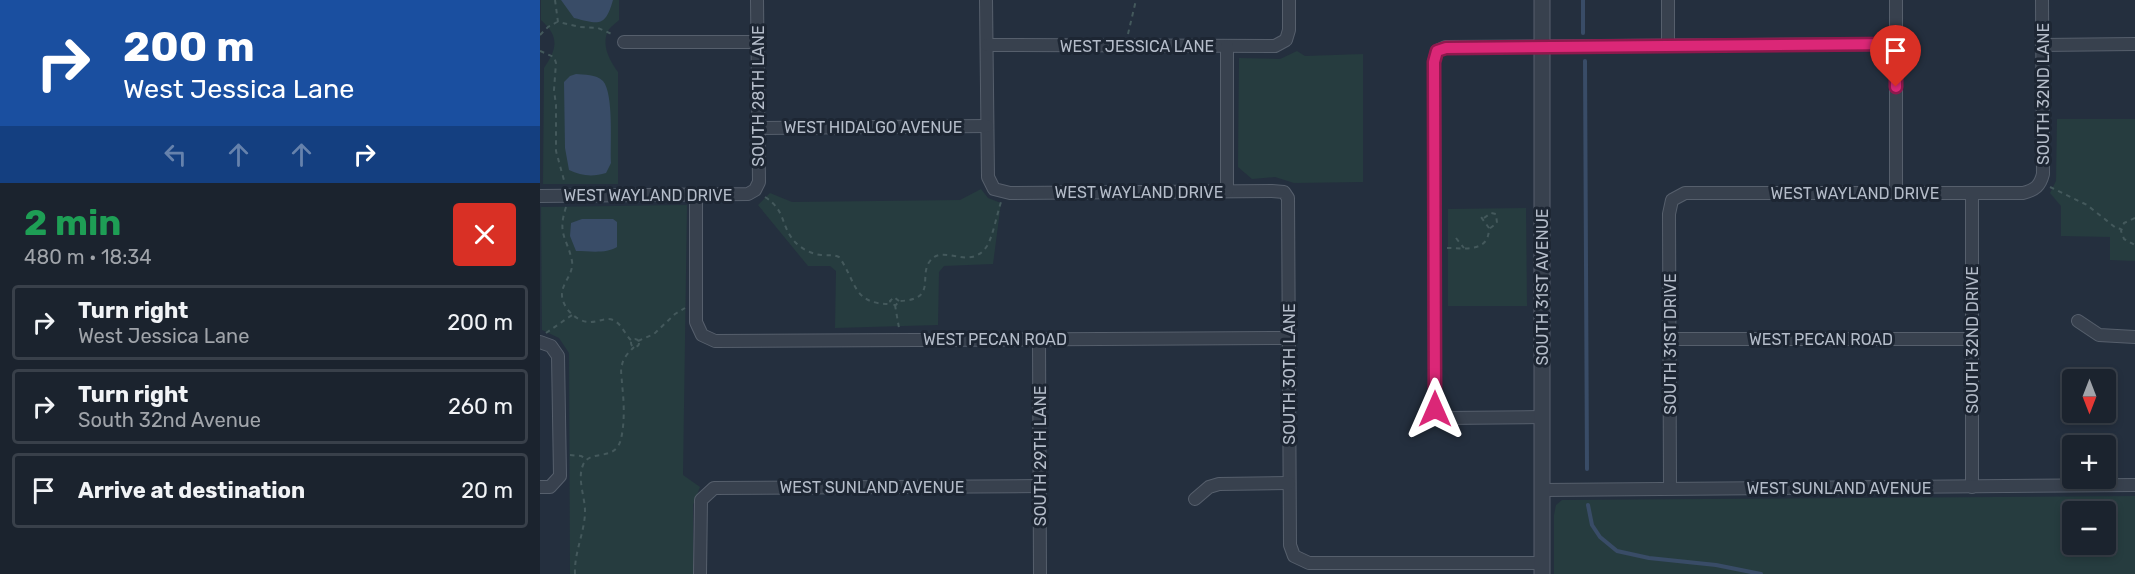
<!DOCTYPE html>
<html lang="en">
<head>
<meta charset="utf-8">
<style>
  body { margin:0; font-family:Rubik,sans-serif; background:#282f3a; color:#f1f3f6; height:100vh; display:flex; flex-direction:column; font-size:22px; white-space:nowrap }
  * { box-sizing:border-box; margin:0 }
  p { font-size:20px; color:#a0a4aa }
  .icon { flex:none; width:33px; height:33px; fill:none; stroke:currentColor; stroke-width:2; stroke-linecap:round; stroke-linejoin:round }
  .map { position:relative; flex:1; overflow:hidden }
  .details { display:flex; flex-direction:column; background:#1b232e; width:540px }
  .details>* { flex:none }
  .guide { background:#1a4fa0; color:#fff; overflow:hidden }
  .needle { width:39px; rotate:180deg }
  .tools { position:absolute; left:1522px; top:369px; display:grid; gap:12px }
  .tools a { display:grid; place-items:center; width:54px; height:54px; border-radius:6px; background:#1b232e; box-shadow:0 3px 9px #0003,0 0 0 2px #39404a; font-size:30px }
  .pin { position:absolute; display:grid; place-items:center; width:51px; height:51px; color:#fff; margin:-62px -26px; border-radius:50% 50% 50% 0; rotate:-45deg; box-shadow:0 0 6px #0007 }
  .pin .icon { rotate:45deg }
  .me { position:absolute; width:66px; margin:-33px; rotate:0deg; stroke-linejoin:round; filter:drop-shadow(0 0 4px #0008) }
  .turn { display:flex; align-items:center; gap:21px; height:126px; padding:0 24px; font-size:27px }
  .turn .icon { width:78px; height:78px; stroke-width:2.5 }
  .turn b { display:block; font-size:42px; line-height:51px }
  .lanes { display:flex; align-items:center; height:57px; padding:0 24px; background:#0003; justify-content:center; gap:30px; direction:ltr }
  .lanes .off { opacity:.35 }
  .round { display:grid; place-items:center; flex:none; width:63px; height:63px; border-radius:6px; background:#282f3a }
  .overview { display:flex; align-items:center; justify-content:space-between; height:102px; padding:0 24px }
  h1 { font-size:36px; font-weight:700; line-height:45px; color:#1e9e55 }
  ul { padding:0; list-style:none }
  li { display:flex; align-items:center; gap:18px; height:75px; margin:0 12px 9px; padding:0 12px; border:3px solid #39404a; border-radius:6px }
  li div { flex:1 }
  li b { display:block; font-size:22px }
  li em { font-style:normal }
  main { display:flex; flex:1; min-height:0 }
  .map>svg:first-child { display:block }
  .green { fill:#263c3f; fill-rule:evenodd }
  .water { fill:#394c67 }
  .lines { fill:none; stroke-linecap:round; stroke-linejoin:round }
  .stream { stroke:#394c67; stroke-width:4 }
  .minor-casing { stroke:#565f6c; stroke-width:14 }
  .tertiary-casing { stroke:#565f6c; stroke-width:17 }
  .path { stroke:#44595c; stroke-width:2; stroke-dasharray:4.5 4.5; stroke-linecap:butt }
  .minor { stroke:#38414e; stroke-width:12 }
  .tertiary { stroke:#38414e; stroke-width:15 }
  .route-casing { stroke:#8e194d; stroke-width:15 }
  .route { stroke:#db2777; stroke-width:10 }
  .labels { text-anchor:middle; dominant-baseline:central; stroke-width:6; stroke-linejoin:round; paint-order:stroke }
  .street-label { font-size:16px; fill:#b4bcc9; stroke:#1d2633 }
</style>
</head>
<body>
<main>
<section class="details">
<div class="guide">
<div class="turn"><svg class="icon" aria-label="right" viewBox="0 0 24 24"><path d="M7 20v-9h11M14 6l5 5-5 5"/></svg><div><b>200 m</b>West Jessica Lane</div></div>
<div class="lanes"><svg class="icon off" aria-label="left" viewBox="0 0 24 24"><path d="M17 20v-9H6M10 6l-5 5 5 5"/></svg><svg class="icon off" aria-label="ahead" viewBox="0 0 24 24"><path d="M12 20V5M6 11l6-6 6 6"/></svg><svg class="icon off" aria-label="ahead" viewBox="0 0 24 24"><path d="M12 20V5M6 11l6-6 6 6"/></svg><svg class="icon" aria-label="right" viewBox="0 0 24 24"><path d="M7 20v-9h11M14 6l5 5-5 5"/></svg></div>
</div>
<div class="overview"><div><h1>2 min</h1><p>480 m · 18:34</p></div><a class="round" style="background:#d93025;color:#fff"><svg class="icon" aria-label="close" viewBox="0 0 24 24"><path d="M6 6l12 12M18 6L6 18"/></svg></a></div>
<ul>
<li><svg class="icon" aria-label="right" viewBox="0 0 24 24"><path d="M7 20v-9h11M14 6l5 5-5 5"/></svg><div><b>Turn right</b><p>West Jessica Lane</p></div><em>200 m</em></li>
<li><svg class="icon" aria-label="right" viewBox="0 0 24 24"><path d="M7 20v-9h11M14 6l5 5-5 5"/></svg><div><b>Turn right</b><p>South 32nd Avenue</p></div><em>260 m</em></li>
<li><svg class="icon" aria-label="arrive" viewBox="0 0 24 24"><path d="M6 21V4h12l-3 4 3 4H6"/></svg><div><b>Arrive at destination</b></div><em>20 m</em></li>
</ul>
</section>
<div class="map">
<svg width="1595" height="574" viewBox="0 0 1595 574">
  <rect width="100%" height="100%" fill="#242f3e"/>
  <!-- green -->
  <g class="green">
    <path d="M1,0h78v20c-3,3 -9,7 -11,11 -7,14 2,30 10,41v112h-75l1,-116c13,-19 16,-31 -3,-48z"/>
    <polygon points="757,51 765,56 823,54 823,182 754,183 735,177 712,179 698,167 699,58 740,59"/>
    <polygon points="1517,119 1595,119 1595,261 1570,260 1570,237 1521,236 1521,206 1510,193 1516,181"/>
    <polygon points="441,189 448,198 461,203 453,264 404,266 399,272 398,325 295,328 296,271 290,266 268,266 218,205 230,193 252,202 420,200"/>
    <polygon points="147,205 143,475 160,487 153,505 153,574 30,574 29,353 19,338 2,330 1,207"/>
    <polygon points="986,208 987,306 908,306 908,209"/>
    <path d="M1595,496v78h-581v-59l2,-10 6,-5zM1533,512h33v32h-33z"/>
  </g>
  <!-- water -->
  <g class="water">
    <path d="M21,0h52c-8,28 -14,24 -39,18z"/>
    <path d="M36,74c8,1 20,0 27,7 11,13 7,63 8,82l-5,10c-13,4 -25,3 -37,-3l-4,-22 -1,-66 6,-6z"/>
    <path d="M42,219h31l4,3v25c-11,7 -28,4 -41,4l-6,-15 1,-13z"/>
  </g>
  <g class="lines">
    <!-- stream -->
    <g class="stream">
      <polyline points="1043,0 1043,33"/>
      <polyline points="1045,61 1047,469"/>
      <polyline points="1048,505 1052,525 1060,537 1077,551 1109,558 1176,565 1221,574"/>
    </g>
    <!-- minor casing -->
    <g class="minor-casing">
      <g id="minor">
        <polyline points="446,0 448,177 454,189 470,193 732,191 744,192 748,198 750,545 754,556 769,563 1002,563"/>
        <polyline points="1128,0 1128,46"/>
        <polyline points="84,42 218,42"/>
        <polyline points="447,45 735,46 746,40 749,30 749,0"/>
        <polyline points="1502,45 1595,44"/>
        <polyline points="687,46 687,191"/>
        <polyline points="218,128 447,126"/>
        <polyline points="1356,193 1356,0"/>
        <polyline points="1432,193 1432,487"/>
        <polyline points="156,195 156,322 162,335 175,341 749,338"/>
        <polyline points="0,196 208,194 215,190 219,182 217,0"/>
        <polyline points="1538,321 1559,335 1595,337"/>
        <polyline points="499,339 500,574"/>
        <polyline points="1129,339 1432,339"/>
        <polyline points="0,342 11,346 18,356 20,476 10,487 0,487"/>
        <polyline points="1003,417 905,418 897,415 895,409 894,62 897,51 906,47 1356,44"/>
        <path d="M1130,488l-1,-274 3,-14 13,-7h338c12,-3 17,-7 20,-19l-1,-174"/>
        <polyline points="1003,490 1595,485"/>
        <polyline points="655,499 669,487 679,484 749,483"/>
        <polyline points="160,574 161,500 174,488 500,486"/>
      </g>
    </g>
    <!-- tertiary casing -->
    <g class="tertiary-casing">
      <polyline id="tertiary" points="1002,574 1002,0"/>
    </g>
    <!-- path -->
    <g class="path">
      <polyline points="15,0 18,22 40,27 58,28 74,35"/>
      <polyline points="588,34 596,0"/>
      <polyline points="0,35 8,27 17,22"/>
      <polyline points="0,51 14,57 16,63 14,90 16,105 16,151 25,184"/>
      <polyline points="1510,187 1547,205 1576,228 1581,229"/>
      <path d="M225,197c22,14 15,30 31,46 6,6 16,11 25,12 7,1 12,-1 18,2 18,25 13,47 51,47"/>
      <path d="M26,207c-9,28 1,30 6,54 2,14 -11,22 -10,35 1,13 16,27 29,26 7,0 15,-5 22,-2 9,4 12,15 19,21"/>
      <polyline points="944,218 951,213 956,214 957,223 949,229"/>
      <polyline points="1595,218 1584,223 1581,231 1584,239 1595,245"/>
      <polyline points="916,238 924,248"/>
      <path d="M907,248c18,0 42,5 42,-20l-8,-11"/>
      <path d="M359,301l-5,-4 -4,4 2,4h4l3,-4c39,-1 19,-25 31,-40 13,-18 40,11 57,-15 6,-10 10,-32 14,-44"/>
      <polyline points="355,305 359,328"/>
      <polyline points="6,333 32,315"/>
      <circle cx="95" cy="343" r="4"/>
      <polyline points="98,341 114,334 135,314 145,308"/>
      <polyline points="30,455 41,456 47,459"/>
      <path d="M35,574c-1,-22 10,-42 10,-63 0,-14 -8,-32 -2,-46 7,-17 32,-2 38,-26 4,-17 3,-38 1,-55 0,-6 -2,-13 0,-19 1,-7 7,-13 12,-18"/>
    </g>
    <!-- minor -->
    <use href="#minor" class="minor"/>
    <!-- tertiary -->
    <use href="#tertiary" class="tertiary"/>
  </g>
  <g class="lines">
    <!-- route casing -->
    <g class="route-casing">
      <polyline id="route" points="895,409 894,62 897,51 906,48 1356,44 1356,87"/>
    </g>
    <!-- route -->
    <use href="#route" class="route"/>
  </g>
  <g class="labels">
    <!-- street labels -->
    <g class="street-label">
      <text x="597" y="46">WEST JESSICA LANE</text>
      <text transform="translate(1503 94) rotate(-90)">SOUTH 32ND LANE</text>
      <text transform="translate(218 96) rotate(-90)">SOUTH 28TH LANE</text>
      <text x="333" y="127">WEST HIDALGO AVENUE</text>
      <text x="599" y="192">WEST WAYLAND DRIVE</text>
      <text x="1315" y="193">WEST WAYLAND DRIVE</text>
      <text x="108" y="195">WEST WAYLAND DRIVE</text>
      <text transform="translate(1002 287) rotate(-90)">SOUTH 31ST AVENUE</text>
      <text x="455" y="339">WEST PECAN ROAD</text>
      <text x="1281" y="339">WEST PECAN ROAD</text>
      <text transform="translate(1432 340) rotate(-90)">SOUTH 32ND DRIVE</text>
      <text transform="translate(1130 344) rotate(-90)">SOUTH 31ST DRIVE</text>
      <text transform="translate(749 374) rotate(-90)">SOUTH 30TH LANE</text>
      <text transform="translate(500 456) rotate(-90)">SOUTH 29TH LANE</text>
      <text x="332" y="487">WEST SUNLAND AVENUE</text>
      <text x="1299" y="488">WEST SUNLAND AVENUE</text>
    </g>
  </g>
</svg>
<div class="tools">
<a><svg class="needle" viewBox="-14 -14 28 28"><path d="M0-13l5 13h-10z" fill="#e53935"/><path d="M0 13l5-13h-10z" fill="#a0a4aa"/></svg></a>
<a>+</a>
<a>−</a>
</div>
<div class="pin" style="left:1356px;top:87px;background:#d93025"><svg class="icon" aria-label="arrive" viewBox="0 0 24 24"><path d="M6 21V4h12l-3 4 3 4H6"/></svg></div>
<svg class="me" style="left:895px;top:409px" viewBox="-20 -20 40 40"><path d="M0-17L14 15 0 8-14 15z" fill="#db2777" stroke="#fff" stroke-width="4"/></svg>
</div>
</main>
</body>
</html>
